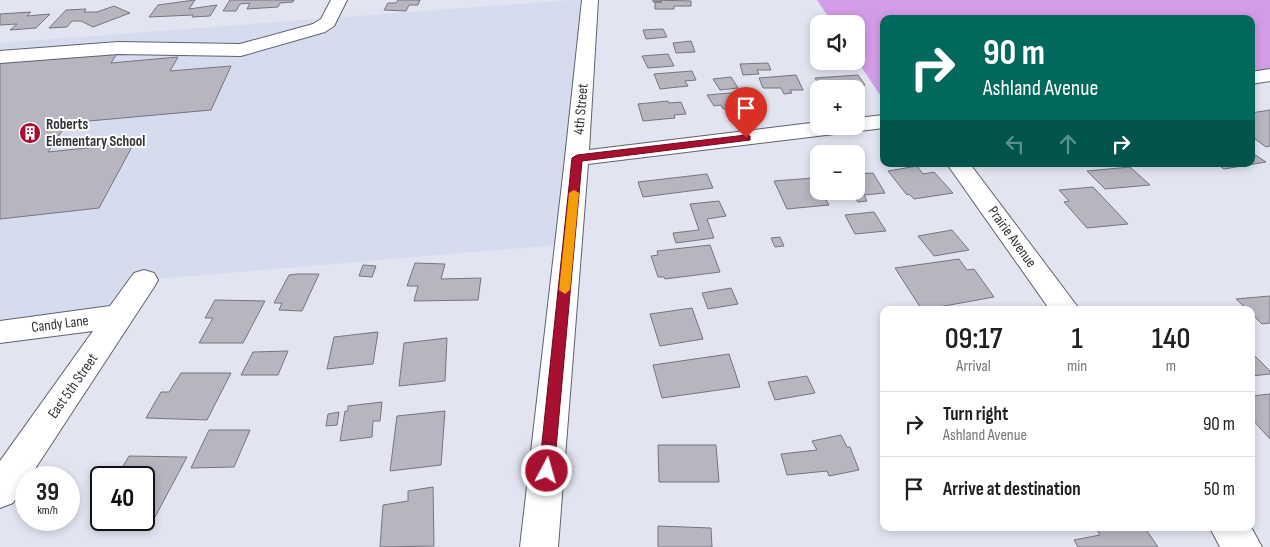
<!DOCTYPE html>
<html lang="en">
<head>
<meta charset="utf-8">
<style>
  body { margin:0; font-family:"Sofia Sans Condensed",sans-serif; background:#f2f2f2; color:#202124; height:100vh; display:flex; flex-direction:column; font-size:19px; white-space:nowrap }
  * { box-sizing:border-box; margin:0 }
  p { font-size:16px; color:#757577 }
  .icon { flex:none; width:28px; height:28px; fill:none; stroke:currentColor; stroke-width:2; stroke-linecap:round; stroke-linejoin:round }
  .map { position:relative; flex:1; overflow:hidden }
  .drawer { position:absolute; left:880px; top:306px; width:375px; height:225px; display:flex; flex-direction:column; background:#fff; border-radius:10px; box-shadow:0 2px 8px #0003 }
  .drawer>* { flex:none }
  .guide { position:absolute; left:880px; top:15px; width:375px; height:152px; border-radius:10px; box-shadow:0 2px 8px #0003; background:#00695c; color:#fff; overflow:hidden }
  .controls { position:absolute; left:810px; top:15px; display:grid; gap:10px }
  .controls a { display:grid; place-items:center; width:55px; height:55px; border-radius:10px; background:#fff; box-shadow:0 2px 8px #0003; font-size:25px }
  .speed { position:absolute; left:15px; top:466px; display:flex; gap:10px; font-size:25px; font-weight:700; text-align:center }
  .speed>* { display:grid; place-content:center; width:65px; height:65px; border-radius:50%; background:#fff; box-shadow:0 2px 8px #0003; line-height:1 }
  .speed small { font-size:12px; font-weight:400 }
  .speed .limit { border:2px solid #111; border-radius:8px; background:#fff; color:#111 }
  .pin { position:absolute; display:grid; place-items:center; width:42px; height:42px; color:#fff; margin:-51px -21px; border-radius:50% 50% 50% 0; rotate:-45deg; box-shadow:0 0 5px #0007 }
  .pin .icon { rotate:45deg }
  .me { position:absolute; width:55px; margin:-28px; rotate:6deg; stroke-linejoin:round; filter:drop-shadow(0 0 4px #0008) }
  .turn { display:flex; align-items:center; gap:18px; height:105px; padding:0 20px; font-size:22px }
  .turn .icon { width:65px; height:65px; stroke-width:2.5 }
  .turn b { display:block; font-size:35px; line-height:42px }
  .lanes { display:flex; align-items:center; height:48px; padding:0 20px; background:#0003; justify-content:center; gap:25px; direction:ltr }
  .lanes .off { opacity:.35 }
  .eta { display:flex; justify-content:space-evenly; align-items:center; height:85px; text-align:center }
  .eta b { font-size:30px; font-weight:600; line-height:35px }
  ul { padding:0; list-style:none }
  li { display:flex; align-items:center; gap:15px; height:65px; padding:0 20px; border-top:1px solid #e0e0e0 }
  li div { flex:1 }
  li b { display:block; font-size:19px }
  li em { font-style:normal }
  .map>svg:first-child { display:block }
  .built { fill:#d6dbee }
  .green { fill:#d39ce7 }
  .building { fill:#b7b5c0; stroke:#77747f }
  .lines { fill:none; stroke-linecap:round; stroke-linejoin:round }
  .minor-casing { stroke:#5f626c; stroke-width:2 }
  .minor { fill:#fff; fill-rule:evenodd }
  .route { fill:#a81030; stroke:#6d0a1f }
  .slow { fill:#f59e0b }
  .labels { text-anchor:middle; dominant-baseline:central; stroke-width:4; stroke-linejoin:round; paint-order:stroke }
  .street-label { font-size:15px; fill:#303236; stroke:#fff }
  .poi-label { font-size:15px; font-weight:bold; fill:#303236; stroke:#fff; text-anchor:start }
</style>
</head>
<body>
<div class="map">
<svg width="1270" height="547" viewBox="0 0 1270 547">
  <rect width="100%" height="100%" fill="#e2e5f1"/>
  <!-- built -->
  <polygon class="built" points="570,0 590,0 569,244 144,280 120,316 0,332 0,43"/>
  <!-- green -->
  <polygon class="green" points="817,0 1270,0 1270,75 1251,78 1251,19 884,19 884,101 856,59 856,24 833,24"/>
  <!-- building -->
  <g class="building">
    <polygon points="195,0 189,9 217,5 210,16 192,17 193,15 149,17 158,5"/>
    <polygon points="230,0 294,0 293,2 280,3 278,7 247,9 250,3 240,4 236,11 223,11"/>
    <polygon points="398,0 420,0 418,5 409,5 406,11 384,10 388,3 396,3"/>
    <polygon points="653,0 691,1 691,6 674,6 674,9 655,9 655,2 662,2 653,2"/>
    <polygon points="114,6 130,13 93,27 81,21 72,21 67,27 49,28 66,10 86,9 84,12 97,12"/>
    <polygon points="31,12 27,16 50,14 36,28 10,30 17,24 0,25 0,14"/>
    <polygon points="663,29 667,37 646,39 643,30"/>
    <polygon points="691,41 695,52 676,53 673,43"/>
    <polygon points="118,52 111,63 178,57 170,71 231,66 211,110 67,123 48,152 134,143 99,208 0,219 0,61"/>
    <polygon points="668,54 674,66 648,68 642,56"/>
    <polygon points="768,63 771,70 757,70 759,74 743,75 740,64"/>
    <polygon points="692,71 696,80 685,81 688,86 660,89 654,74"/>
    <polygon points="796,75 803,90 790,90 792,93 784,94 781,88 763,88 759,78"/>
    <polygon points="858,75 865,85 851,86 852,88 845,89 822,89 815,78"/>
    <polygon points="731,77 738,88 720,90 713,79"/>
    <polygon points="742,92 750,106 723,109 721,105 714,106 707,95"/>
    <polygon points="668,101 669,103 681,102 686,114 674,115 675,118 643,121 638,104"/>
    <polygon points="1270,110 1270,146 1266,147 1251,136 1251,116 1254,116 1251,113"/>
    <polygon points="1251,152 1266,162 1224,169 1217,164 1251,164"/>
    <polygon points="917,166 923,174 934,172 953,193 914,199 909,194 907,195 888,171"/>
    <polygon points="1130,167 1150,185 1105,189 1087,171"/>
    <polygon points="873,173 885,193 864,195 867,201 858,202 849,191 856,191 856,174"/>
    <polygon points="707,174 713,188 643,197 638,182"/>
    <polygon points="814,178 819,186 819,191 821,191 829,205 787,209 774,181"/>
    <polygon points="1093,187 1128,224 1087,228 1064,202 1069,201 1059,190"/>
    <polygon points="719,201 726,216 707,219 714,238 676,243 673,233 699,230 690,204"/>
    <polygon points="874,212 886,231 855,234 845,215"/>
    <polygon points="952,230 969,250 934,256 918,236"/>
    <polygon points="780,237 784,246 775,247 771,238"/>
    <polygon points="710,245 720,272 665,279 664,277 658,277 651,256 658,255 657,251"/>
    <polygon points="959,259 967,270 974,269 994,297 922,310 895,268"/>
    <polygon points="415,263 445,264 441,279 481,278 478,300 414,301 418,286 407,286"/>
    <polygon points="363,265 376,266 372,277 359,276"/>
    <polygon points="297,274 319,274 302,311 279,310 282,303 274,303 289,275"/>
    <polygon points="731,288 738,304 708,309 702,293"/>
    <polygon points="1270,296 1270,323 1262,324 1251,313 1251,310 1248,310 1236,299"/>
    <polygon points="215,300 265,301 243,343 199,343 213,318 205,318"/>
    <polygon points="692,308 703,339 660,346 650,314"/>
    <polygon points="378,332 373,364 327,369 334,337"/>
    <polygon points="447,338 445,381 399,386 404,343"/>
    <polygon points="288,351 278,375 241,375 253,352"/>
    <polygon points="1251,352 1270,371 1270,374 1251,376"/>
    <polygon points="729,354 740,387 662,398 653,365"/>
    <polygon points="181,373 231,373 207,420 146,418 161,392 169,392"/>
    <polygon points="807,376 815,393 775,400 768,382"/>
    <polygon points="1270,394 1270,439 1251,418 1251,396"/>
    <polygon points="382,402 380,421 373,421 372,437 340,441 345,411 348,411 348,406"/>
    <polygon points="445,411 441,465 390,471 397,416"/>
    <polygon points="339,412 337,425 326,426 328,414"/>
    <polygon points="209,430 250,430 234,467 191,468"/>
    <polygon points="841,435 847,447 850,447 859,470 829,476 827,471 787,475 781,454 817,450 812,441"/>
    <polygon points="658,445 716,445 719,482 659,482"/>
    <polygon points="129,456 187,457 155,517 144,517 144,478 116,478"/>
    <polygon points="433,487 434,546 380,547 383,505 408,501 408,491"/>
    <polygon points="658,526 711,528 712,547 658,547"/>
    <polygon points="1096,528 1145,528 1158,547 1078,547 1074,540 1100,535"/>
  </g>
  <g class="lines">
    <!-- minor casing -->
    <g class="minor-casing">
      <g id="minor">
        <polygon points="331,0 347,0 334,26 325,32 241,56 118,54 0,63 0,51 118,42 240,44 313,24 321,19"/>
        <polygon points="582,0 598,0 589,150 819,122 819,126 856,126 856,118 884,115 884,128 588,164 558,547 520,547 565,158"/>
        <polygon points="1270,69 1270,81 1251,84 1251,72"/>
        <polygon points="947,164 970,164 1080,310 1050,310"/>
        <polygon points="144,270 154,273 158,280 154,287 29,478 26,478 26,482 13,503 0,508 0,461 93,331 0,343 0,321 110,306 134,273"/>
        <polygon points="1251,527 1262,547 1220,547 1210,528"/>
      </g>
    </g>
    <!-- minor -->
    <use href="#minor" class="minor"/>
  </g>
  <!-- route -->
  <polygon class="route" points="746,135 750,136 750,140 582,161 554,471 552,476 547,478 542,476 539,471 572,158 577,155"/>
  <!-- slow -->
  <polygon class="slow" points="574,190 579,193 570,290 565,294 559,290 569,193"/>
  <!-- icons -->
  <defs>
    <g id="building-disc" transform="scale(1.125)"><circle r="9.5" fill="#a81030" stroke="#fff"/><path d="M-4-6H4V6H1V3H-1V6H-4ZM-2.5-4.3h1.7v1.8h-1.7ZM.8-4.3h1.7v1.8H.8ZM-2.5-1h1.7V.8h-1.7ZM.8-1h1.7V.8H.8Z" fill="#fff"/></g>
  </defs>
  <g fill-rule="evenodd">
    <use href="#building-disc" x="30" y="133"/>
  </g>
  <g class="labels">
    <!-- street labels -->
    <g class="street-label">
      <text transform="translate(581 109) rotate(-85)">4th Street</text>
      <text transform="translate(1012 237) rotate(54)">Prairie Avenue</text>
      <text transform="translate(60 324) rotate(-7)">Candy Lane</text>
      <text transform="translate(73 386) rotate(-55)">East 5th Street</text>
    </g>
    <!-- poi labels -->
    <g class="poi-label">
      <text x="46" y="124">Roberts<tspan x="46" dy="17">Elementary School</tspan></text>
    </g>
  </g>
</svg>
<div class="controls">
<a><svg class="icon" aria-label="sound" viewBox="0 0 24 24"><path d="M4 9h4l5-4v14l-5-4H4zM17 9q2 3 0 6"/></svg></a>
<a>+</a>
<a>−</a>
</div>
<div class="speed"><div>39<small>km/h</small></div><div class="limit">40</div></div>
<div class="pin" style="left:746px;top:138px;background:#d93025"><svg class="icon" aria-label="arrive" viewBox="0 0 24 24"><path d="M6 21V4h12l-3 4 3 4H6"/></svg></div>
<svg class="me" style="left:547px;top:471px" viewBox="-20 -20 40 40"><circle r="17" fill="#a81030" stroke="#fff" stroke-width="3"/><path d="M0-11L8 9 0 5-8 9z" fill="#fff"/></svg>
<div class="guide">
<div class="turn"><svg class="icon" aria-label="right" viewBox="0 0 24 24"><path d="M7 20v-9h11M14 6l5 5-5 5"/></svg><div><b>90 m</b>Ashland Avenue</div></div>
<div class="lanes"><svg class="icon off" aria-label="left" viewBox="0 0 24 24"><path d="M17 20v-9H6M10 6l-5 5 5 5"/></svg><svg class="icon off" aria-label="ahead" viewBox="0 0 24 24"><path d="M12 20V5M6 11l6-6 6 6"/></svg><svg class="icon" aria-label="right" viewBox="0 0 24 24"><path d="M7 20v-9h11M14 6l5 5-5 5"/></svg></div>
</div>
<section class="drawer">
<div class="eta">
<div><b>09:17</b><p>Arrival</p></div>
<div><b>1</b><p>min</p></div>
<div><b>140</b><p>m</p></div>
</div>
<ul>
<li><svg class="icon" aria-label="right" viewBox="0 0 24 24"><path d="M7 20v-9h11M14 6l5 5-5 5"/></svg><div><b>Turn right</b><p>Ashland Avenue</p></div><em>90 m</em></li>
<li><svg class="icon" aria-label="arrive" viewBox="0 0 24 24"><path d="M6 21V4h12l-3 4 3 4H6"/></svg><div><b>Arrive at destination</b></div><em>50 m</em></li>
</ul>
</section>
</div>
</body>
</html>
